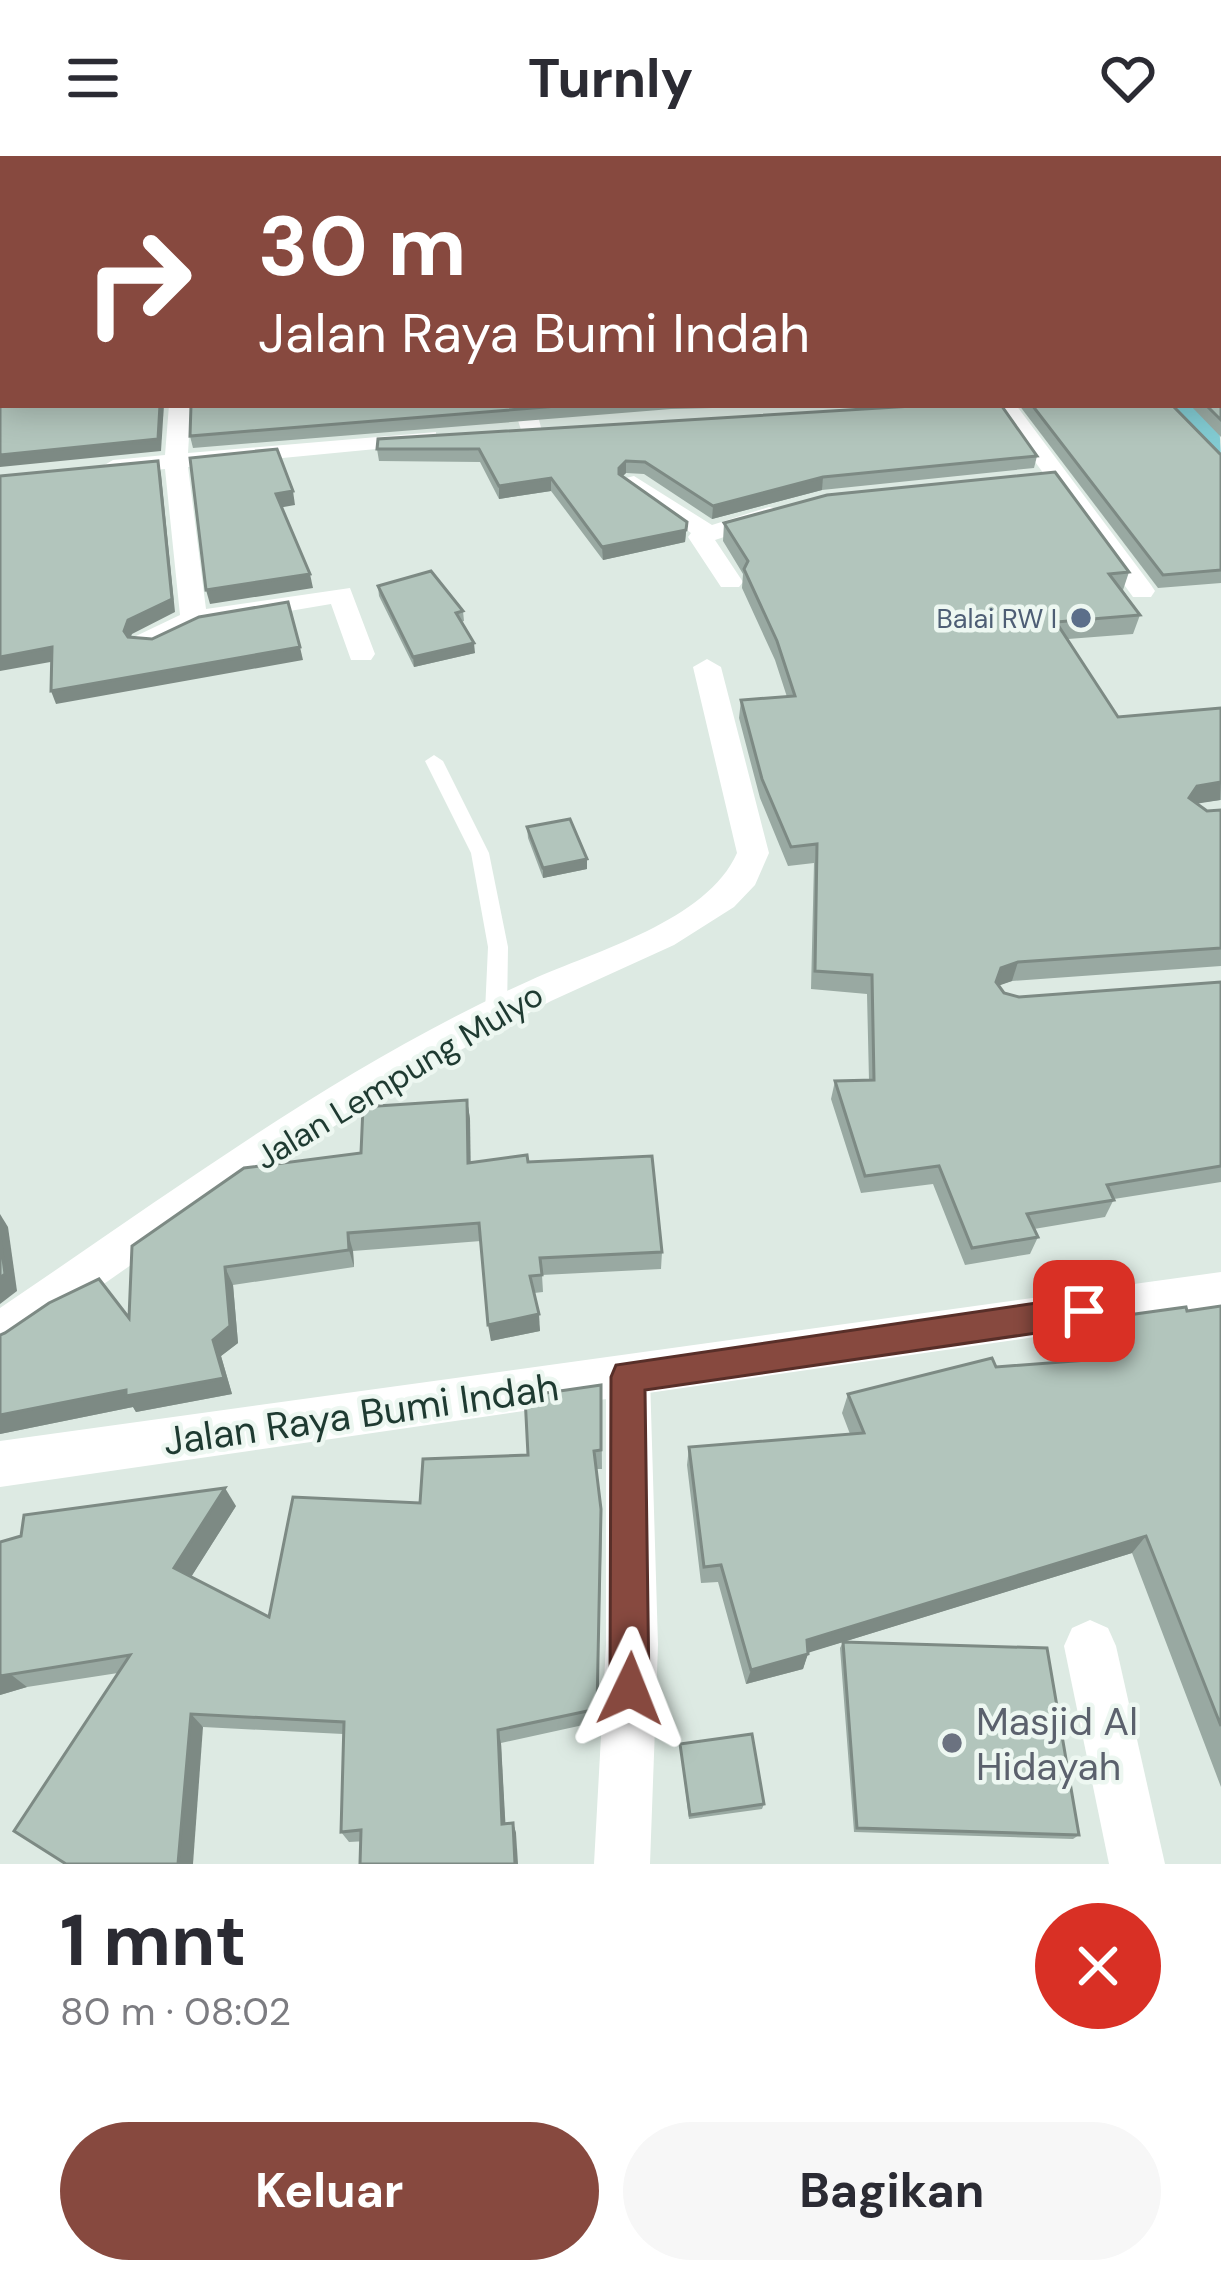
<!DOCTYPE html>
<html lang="id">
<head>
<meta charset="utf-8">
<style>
  body { margin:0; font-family:"DM Sans",sans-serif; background:#f7f7f7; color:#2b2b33; height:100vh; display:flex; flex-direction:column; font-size:45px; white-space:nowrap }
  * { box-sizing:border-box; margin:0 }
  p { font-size:39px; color:#7c7c81 }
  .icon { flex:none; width:66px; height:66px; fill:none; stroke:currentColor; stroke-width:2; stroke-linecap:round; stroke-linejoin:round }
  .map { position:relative; height:1708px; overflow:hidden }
  .details { display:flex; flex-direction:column; background:#fff; flex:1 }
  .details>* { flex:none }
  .hud { position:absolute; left:0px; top:0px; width:1221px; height:252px; box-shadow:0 6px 30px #0003; background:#87493f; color:#fff; overflow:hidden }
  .pin { position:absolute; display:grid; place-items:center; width:102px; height:102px; color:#fff; margin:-51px; border-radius:24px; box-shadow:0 6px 18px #0006 }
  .me { position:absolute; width:132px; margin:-66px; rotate:2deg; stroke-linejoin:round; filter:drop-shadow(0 0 9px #0008) }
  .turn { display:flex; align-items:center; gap:42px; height:252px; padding:0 60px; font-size:54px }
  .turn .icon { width:156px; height:156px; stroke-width:2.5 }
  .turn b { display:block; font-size:84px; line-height:102px }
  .round { display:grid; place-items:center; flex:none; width:126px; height:126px; border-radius:63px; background:#f7f7f7 }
  .headline { display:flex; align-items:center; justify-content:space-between; height:204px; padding:0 60px }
  h1 { font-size:72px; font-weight:700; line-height:90px }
  .button { display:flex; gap:24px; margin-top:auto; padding:24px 60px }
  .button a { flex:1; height:138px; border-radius:72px; background:#87493f; color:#fff; font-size:48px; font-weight:700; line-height:138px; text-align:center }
  .button a+a { background:#f7f7f7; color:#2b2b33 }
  header { display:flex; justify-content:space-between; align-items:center; height:156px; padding:0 60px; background:#fff; font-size:54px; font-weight:700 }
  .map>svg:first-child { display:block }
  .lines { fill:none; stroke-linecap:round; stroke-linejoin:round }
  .river { fill:#82cbd2; fill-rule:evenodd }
  .lane { fill:#fff; fill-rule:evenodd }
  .street { fill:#fff; fill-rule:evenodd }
  .secondary { fill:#fff; fill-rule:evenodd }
  .wall { fill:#99a9a2 }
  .shaded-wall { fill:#7d8a84 }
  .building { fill:#b2c5bc; stroke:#7d8a84; stroke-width:3 }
  .route { fill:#87493f; stroke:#582f29; stroke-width:3 }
  .service-dot { fill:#5c6f8a; stroke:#edf7f1; stroke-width:4.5 }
  .worship-dot { fill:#6b7280; stroke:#edf7f1; stroke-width:4.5 }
  .labels { text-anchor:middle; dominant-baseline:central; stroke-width:9; stroke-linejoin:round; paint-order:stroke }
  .far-service-label { font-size:27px; fill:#4e5e75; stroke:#edf7f1; text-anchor:end }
  .street-label { font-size:33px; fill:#1e3a31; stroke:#edf7f1 }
  .near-street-label { font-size:39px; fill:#1e3a31; stroke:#edf7f1 }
  .near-worship-label { font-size:39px; fill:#5b616d; stroke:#edf7f1; text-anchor:start }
</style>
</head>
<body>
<header><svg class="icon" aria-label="menu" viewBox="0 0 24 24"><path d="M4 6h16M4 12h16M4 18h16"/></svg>Turnly<svg class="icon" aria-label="heart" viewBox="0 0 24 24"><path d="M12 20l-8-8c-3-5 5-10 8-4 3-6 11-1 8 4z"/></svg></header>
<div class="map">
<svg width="1221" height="1708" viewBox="0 0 1221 1708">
  <rect width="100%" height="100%" fill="#ddeae3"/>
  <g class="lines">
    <!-- river -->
    <polygon class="river" points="1218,248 1221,301 1201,296 1160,249"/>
    <!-- lane -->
    <polygon class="lane" points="434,599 443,605 489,697 508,791 507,856 503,862 489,862 485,856 488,791 471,697 425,605"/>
    <!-- street -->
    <g class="street">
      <polygon points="3,178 3,203 0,204 0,179"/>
      <polygon points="169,249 191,249 188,297 436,276 436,286 428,288 188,311 206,453 350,432 375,498 371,504 351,504 331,448 201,470 156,492 136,492 132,486 136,480 180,459 165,313 113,318 101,311 113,304 165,299"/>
      <polygon points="513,249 535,249 542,275 539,280 523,280"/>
      <polygon points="994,249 1016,249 1151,429 1155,435 1151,441 1133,441"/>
      <polygon points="634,320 712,369 769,351 778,353 778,363 715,384 743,426 739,431 721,431 688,381 691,377 626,332 626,322"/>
      <path d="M707,503l14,8 48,186 -14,32 -21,22 -60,38 -123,56 -140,76 -134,86 -262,183 -15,6v-44c172,-116 341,-243 531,-328 64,-29 176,-59 206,-127l-44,-186z"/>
      <polygon points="628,1200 644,1206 650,1221 658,1489 650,1708 594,1708 606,1489 606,1221 612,1206"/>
      <polygon points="1090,1464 1108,1472 1116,1490 1165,1708 1109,1708 1064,1490 1072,1472"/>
    </g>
    <!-- secondary -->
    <polygon class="secondary" points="1221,1116 1221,1154 0,1331 0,1285"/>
  </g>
  <!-- wall -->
  <g class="wall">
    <polygon points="0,0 1221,0 1221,40 1218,40 1218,46 1221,46 1221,101 1218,101 1218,106 1221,106 1221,154 1218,155 1219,162 1221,161 1221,233 1218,232 1218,3 3,3 3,110 0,111"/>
    <polygon points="1221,239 1221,281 1190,249 1218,249"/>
    <polygon points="191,249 840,249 671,253 193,292 190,280"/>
    <polygon points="1019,249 1172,249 1221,299 1221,427 1158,432"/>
    <polygon points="377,293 1037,300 1034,312 822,334 712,363 644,318 626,317 623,320 687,366 685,386 603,404 551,335 499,343 480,306 379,305"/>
    <polygon points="724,367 1129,416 1123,434 1140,459 1133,478 1068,483 1118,561 1221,552 1221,644 1196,647 1207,655 1221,654 1221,810 1012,825 999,829 1004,837 1019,841 1221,826 1221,1026 1114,1043 1105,1061 1034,1073 1038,1081 1030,1098 965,1109 933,1028 861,1037 831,943 835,925 869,924 867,838 811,833 814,707 788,710 760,642 739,562 741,544 787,541 775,504 742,432 743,418 723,385"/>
    <polygon points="378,430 463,455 464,465 461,466 475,497 414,511 379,440"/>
    <polygon points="527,671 587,703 587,713 543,722 528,682"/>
    <polygon points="467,944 470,963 470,1006 528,1006 662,1096 661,1113 542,1119 543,1136 534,1137 540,1175 491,1185 481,1085 353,1095 354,1111 233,1129 238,1187 221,1200 232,1238 136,1256 133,1251 0,1278 0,1179 129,1162 361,997"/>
    <polygon points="1221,1150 1221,1631 1132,1397 843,1486 1079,1679 1073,1683 854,1676 840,1492 843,1486 808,1496 803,1513 746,1528 718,1426 701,1427 687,1309 689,1291 850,1278 842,1257 848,1238 996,1211 1095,1203 1087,1184 1099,1163 1187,1155"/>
    <polygon points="601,1229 602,1313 596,1313 602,1371 597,1566 501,1587 505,1668 513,1667 516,1677 349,1686 341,1676 343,1578 203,1571 118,1517 27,1531 0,1539 0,1386 236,1350 191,1421 269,1461 420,1347 528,1299"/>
    <polygon points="680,1588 764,1648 762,1653 689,1663"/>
  </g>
  <!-- shaded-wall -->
  <g class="shaded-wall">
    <polygon points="160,249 164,249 161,295 0,311 0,299"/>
    <polygon points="158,305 161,318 175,456 132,478 128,488 124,475"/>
    <polygon points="626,305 626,317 618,324 619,312"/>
    <polygon points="823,321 822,334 712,363 713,350"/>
    <polygon points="551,322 551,335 499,343 499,330"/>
    <polygon points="293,335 295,349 278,352 276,338"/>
    <polygon points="687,366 685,386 603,404 602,391"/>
    <polygon points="310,418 313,432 210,448 206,434"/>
    <polygon points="474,487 475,497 414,511 413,501"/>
    <polygon points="52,491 56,505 0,515 0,501"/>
    <polygon points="300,491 303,504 56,548 51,535"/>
    <polygon points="1221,626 1220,644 1189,649 1189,642 1197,630"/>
    <polygon points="587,703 587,713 543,722 543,712"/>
    <polygon points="1018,806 1012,825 995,831 1001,812"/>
    <polygon points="467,944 470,963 471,1025 468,1007"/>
    <polygon points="0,1058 8,1071 17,1135 0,1148"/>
    <polygon points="348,1077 353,1095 354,1111 349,1094"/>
    <polygon points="225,1111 233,1129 238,1187 221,1200 232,1238 136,1256 133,1251 0,1278 0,1259 213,1184"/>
    <polygon points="539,1158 540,1175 491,1185 488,1169"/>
    <polygon points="225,1332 236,1350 186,1429 174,1412"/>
    <polygon points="1146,1380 1132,1397 801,1499 807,1484"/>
    <polygon points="808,1498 803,1513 746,1528 751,1514"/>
    <polygon points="9,1517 27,1531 0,1539 0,1520"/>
    <polygon points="191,1558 203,1571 193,1708 178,1708"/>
    <polygon points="498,1574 501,1587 506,1678 502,1668"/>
    <polygon points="513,1667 516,1677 518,1708 515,1708"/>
  </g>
  <!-- building -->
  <g class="building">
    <polygon points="0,0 1221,0 1221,29 1218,29 1218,46 1221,46 1221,90 1218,90 1218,106 1221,106 1221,144 1218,146 1218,3 3,3 3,102 3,98 0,99"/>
    <polygon points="3,113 3,182 2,163 0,164 0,115"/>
    <polygon points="1218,155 1219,162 1221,161 1221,220 1219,219 1218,232"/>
    <polygon points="3,192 3,249 160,249 158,283 0,299 0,193"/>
    <polygon points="1218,237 1221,239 1221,264 1206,249 1218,249"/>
    <polygon points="191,249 570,249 190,280"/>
    <polygon points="929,249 1001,249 1037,300 823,321 713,350 645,306 626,305 619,312 619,318 687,366 686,374 602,391 551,322 499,330 479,293 377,293 378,283"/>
    <polygon points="1032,249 1172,249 1221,299 1221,414 1163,419"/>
    <polygon points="277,293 293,335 276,338 310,418 206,434 190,302"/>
    <polygon points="158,305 172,443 128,464 124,475 128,481 152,483 199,461 288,446 300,491 51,535 52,491 0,501 0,320"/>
    <polygon points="1055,316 1129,416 1109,418 1140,459 1056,466 1118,561 1221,552 1221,626 1197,630 1189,642 1207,655 1221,654 1221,792 1018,806 1001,812 996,826 1004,837 1019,841 1221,826 1221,1010 1107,1029 1114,1044 1027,1058 1038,1081 972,1092 939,1010 865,1020 835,925 874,924 872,819 815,815 817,688 791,691 762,623 741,544 795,540 777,485 744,413 748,405 724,367 827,339"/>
    <polygon points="431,415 463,455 456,457 474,487 413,501 378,430"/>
    <polygon points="570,663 587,703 543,712 527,671"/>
    <polygon points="467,944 468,1007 527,999 528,1006 652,1000 662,1096 540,1102 542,1119 530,1120 539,1158 488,1169 479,1067 348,1077 349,1094 225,1111 230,1170 213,1184 224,1222 126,1240 126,1234 0,1259 0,1179 5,1177 49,1147 99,1123 129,1162 132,1090 244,1012 361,997 363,951"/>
    <polygon points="0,1080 5,1118 0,1122"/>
    <polygon points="1221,1150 1221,1570 1146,1380 807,1484 808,1498 751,1514 721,1409 704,1411 689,1291 864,1277 848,1238 992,1202 996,1211 1115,1202 1099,1163 1186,1151 1187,1155"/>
    <polygon points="601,1229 601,1294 594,1295 601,1353 597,1553 498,1574 502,1668 513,1667 515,1708 360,1708 361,1674 341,1676 344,1566 191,1558 178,1708 66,1708 14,1675 130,1499 0,1520 0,1386 21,1380 24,1359 225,1332 174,1412 269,1461 293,1341 420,1347 423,1303 528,1299 525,1240"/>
    <polygon points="843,1486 1047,1492 1079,1679 857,1672"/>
    <polygon points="752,1578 764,1648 690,1659 680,1588"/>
  </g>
  <!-- route -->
  <polygon class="route" points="1084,1140 1096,1145 1101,1155 1096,1165 1084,1170 645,1234 649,1533 644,1547 630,1553 616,1547 610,1533 611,1221 616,1209"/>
  <!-- markers -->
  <circle class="service-dot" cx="1081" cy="462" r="12"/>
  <circle class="worship-dot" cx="952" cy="1587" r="12"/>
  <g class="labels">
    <!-- far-service labels -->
    <g class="far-service-label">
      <text x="1057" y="462">Balai RW I</text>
    </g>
    <!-- street labels -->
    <g class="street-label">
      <text transform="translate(399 920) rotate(-31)">Jalan Lempung Mulyo</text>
    </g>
    <!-- near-street labels -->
    <g class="near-street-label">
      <text transform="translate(361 1258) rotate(-8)">Jalan Raya Bumi Indah</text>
    </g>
    <!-- near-worship labels -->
    <g class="near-worship-label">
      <text x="976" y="1565">Masjid Al<tspan x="976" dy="45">Hidayah</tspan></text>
    </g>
  </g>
</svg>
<div class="pin" style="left:1084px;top:1155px;background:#d93025"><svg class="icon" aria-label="arrive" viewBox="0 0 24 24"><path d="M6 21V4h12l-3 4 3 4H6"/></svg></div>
<svg class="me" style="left:630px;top:1533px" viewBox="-20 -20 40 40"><path d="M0-17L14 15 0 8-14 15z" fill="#87493f" stroke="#fff" stroke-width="4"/></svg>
<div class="hud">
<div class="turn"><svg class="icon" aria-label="right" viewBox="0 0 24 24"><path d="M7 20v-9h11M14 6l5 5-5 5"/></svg><div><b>30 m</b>Jalan Raya Bumi Indah</div></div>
</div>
</div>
<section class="details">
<div class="headline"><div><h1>1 mnt</h1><p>80 m · 08:02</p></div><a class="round" style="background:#d93025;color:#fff"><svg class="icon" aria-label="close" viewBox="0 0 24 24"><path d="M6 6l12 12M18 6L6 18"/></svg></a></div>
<div class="button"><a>Keluar</a><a>Bagikan</a></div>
</section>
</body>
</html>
